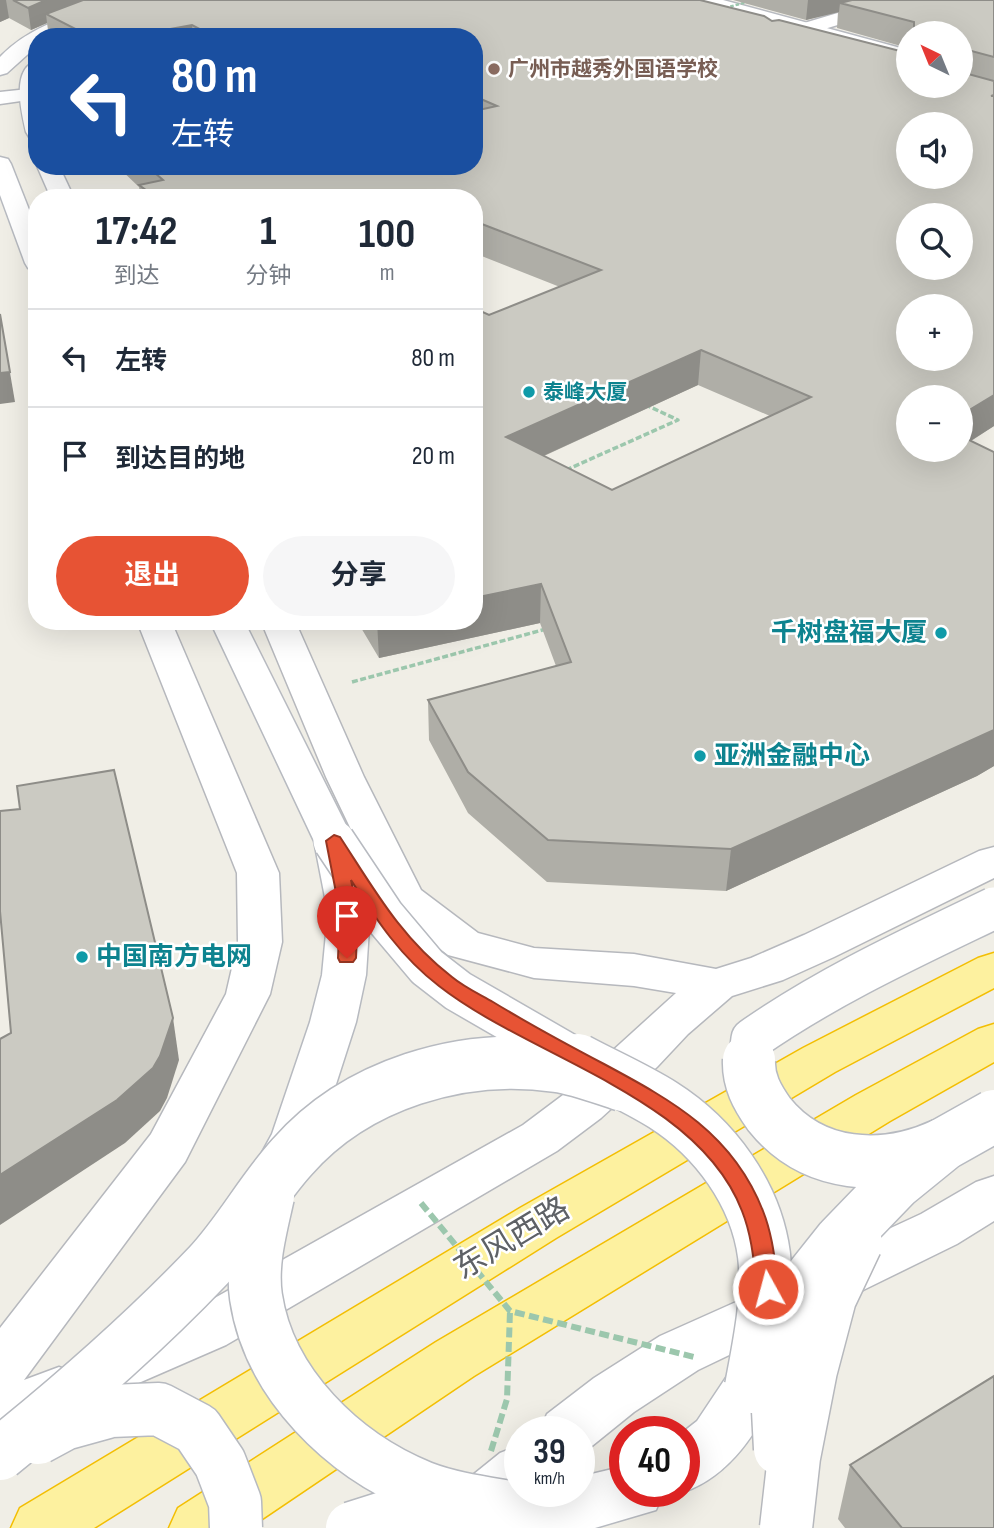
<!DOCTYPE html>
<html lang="zh">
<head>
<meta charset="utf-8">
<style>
  body { margin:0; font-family:"Sofia Sans Condensed","Noto Sans SC",sans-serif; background:#f6f6f7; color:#1f2937; height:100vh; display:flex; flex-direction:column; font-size:26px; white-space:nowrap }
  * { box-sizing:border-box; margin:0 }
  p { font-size:23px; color:#747a83 }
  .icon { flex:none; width:38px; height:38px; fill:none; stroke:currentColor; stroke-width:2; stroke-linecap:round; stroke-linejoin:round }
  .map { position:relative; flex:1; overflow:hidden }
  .panel { position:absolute; left:28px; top:189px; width:455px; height:441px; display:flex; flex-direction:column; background:#fff; border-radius:28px; box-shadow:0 7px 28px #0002 }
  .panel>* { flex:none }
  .banner { position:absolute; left:28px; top:28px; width:455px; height:147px; border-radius:28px; box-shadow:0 7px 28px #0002; background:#1a4fa0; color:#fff; overflow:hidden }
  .needle { width:46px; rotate:317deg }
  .controls { position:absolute; left:896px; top:21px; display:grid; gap:14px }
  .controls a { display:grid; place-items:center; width:77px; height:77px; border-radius:50%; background:#fff; box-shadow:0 7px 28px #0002; font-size:35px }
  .speed { position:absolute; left:504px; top:1416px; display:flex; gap:14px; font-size:35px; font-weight:700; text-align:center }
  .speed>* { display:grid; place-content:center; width:91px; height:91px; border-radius:50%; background:#fff; box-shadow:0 7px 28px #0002; line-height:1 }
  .speed small { font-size:18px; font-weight:400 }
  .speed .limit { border:10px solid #d22; background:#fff; color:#111 }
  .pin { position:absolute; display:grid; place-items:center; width:60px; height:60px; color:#fff; margin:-72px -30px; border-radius:50% 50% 50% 0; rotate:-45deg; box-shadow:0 0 7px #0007 }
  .pin .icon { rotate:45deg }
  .me { position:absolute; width:77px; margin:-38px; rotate:353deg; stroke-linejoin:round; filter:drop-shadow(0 0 5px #0008) }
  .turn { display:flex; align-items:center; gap:24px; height:147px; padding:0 28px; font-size:32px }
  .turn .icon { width:91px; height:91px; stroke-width:2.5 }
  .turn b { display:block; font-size:49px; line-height:60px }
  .eta { display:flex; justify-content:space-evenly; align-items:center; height:119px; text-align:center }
  .eta b { font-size:42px; font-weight:700; line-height:49px }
  .cta { display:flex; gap:14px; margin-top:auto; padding:14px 28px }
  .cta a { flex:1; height:80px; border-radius:42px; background:#e75334; color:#fff; font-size:28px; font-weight:700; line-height:80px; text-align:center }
  .cta a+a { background:#f6f6f7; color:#1f2937 }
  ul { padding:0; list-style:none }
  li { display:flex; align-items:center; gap:21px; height:98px; padding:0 28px; border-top:2px solid #e0e1e3 }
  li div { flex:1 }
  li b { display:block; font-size:26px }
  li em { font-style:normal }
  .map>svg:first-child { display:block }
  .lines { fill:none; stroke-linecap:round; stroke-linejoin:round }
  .minor-casing { stroke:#b6b8bd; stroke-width:3 }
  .tertiary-casing { stroke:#b6b8bd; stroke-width:3 }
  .secondary-casing { stroke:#b7bac0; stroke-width:3 }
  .trunk-casing { stroke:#f3be03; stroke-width:3 }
  .path { stroke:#9cc7ad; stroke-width:3.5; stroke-dasharray:6 2.5; stroke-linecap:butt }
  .minor { fill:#fff; fill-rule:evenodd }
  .tertiary { fill:#fff; fill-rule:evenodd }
  .secondary { fill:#fff; fill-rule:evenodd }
  .trunk { fill:#fdf19f; fill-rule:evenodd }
  .tertiary-bridge-casing { stroke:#b6b8bd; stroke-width:55; stroke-linecap:butt }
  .secondary-bridge-far1-casing { stroke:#b7bac0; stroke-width:44; stroke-linecap:butt }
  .secondary-bridge-casing { stroke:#b7bac0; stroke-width:55; stroke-linecap:butt }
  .path-bridge-far1 { stroke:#9cc7ad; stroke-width:2.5; stroke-dasharray:3.5 2; stroke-linecap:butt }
  .path-bridge { stroke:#9cc7ad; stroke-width:6; stroke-dasharray:10 4.5; stroke-linecap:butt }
  .tertiary-bridge { stroke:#fff; stroke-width:52 }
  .secondary-bridge-far1 { stroke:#fff; stroke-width:41 }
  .secondary-bridge { stroke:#fff; stroke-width:52 }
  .wall { fill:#afaea7; fill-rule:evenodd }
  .shaded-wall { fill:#8e8d88 }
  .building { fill:#cbcac2; stroke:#8e8d88; stroke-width:2; fill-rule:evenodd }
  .route { fill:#e75334; stroke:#963622; stroke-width:2 }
  .education-dot { fill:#8d6e63; stroke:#fff; stroke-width:2.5 }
  .culture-dot { fill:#0f9aa8; stroke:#fff; stroke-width:2.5 }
  .labels { text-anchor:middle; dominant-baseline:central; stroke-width:5; stroke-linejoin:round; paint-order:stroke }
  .far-education-label { font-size:21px; font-weight:bold; fill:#785e54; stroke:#fff; text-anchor:start }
  .far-culture-label { font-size:21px; font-weight:bold; fill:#0d838f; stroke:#fff; text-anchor:start }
  .culture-label { font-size:26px; font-weight:bold; fill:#0d838f; stroke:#fff; text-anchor:start }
  .near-street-label { font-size:32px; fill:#5e6166; stroke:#fff }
</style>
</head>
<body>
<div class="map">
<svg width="994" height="1528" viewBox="0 0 994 1528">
  <rect width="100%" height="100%" fill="#f0eee6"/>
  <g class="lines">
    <!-- minor casing -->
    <g class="minor-casing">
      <polygon id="minor" points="28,89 35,91 35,99 0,104 0,92"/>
    </g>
    <!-- tertiary casing -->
    <g class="tertiary-casing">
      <g id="tertiary">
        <polygon points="900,0 936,0 933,4 851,21 771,45 762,39 764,35 841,12"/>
        <polygon points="137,621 171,621 279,873 282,942 270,994 185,1162 24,1380 59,1367 79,1375 87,1392 79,1409 0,1440 0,1328 151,1134 226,994 238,942 237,873"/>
        <polygon points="261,621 295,621 364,777 421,890 478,933 534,948 634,954 716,969 751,958 804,935 979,851 994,847 994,878 834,957 783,980 732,996 688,1034 657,1067 601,1118 557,1151 226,1345 111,1395 92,1388 84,1371 92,1354 188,1313 523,1125 567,1092 676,993 634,986 534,978 448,955 389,909 326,777"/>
        <polygon points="994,1176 994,1221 957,1244 851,1296 832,1302 813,1296 806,1280 813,1264 921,1214 976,1182"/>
        <polygon points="781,1282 800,1289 808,1305 800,1321 698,1370 634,1412 587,1450 579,1453 579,1432 539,1432 547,1414 594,1378 660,1336"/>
        <polygon points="520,1445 520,1491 540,1491 497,1528 445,1528 440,1515 448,1495 500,1453"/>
      </g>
    </g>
    <!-- secondary casing -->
    <g class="secondary-casing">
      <g id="secondary">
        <path d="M116,0h26l-3,4 -87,33h-15v9l-30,27 -7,2v-18c30,-32 75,-43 116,-57z"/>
        <polygon points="694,0 723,0 908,50 908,62 697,4"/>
        <path d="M37,61v77l-8,-1 -3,-5c-4,-18 -16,-64 11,-71z"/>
        <polygon points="0,157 8,159 11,164 37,230 37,270 28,268 25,263 0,195"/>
        <polygon points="37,166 59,166 74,198 51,198"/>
        <polygon points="210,621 244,621 354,841 370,913 366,975 356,1022 320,1134 302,1170 285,1175 268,1170 260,1156 272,1134 310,1022 322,975 328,913 314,841"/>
        <path d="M751,1362l20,8 8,17c-21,44 -48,88 -95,105l-4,-1h4l-1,-59 14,-11 34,-51z"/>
        <polygon points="625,1466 625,1491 664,1491 656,1510 595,1528 500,1528 492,1509 500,1490 520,1482 520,1491 579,1491 579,1477"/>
      </g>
    </g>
    <!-- trunk casing -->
    <g class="trunk-casing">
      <g id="trunk">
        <polygon points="994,953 994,988 835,1072 556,1238 94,1528 11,1528 20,1508 520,1208 803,1048 978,958"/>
        <polygon points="994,1024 994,1062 890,1121 474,1376 249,1528 169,1528 178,1508 436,1342 856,1095 978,1029"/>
      </g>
    </g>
    <!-- path -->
    <g class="path">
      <polyline points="566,470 678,420 646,405"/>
      <polyline points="352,682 546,629"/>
    </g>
    <!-- minor -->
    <use href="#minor" class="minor"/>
    <!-- tertiary -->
    <use href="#tertiary" class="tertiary"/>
    <!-- secondary -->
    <use href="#secondary" class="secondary"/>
    <!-- trunk -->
    <use href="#trunk" class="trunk"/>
    <!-- tertiary-bridge casing -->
    <g class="tertiary-bridge-casing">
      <g id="tertiary-bridge">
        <polyline points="774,1334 780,1449"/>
        <polyline points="786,1528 794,1457 811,1370 830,1298 856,1243"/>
      </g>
    </g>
    <!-- secondary-bridge-far1 casing -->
    <g class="secondary-bridge-far1-casing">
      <g id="secondary-bridge-far1">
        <polyline points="334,841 384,916 427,967 458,991 581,1062"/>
        <path d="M749,1062l3,-23c76,-53 159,-91 242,-131"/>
      </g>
    </g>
    <!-- secondary-bridge casing -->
    <g class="secondary-bridge-casing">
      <g id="secondary-bridge">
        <path d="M578,1060c28,15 58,28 85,45 52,33 93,89 101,150 5,44 -5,89 -13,132"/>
        <path d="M749,1060c-1,21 8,37 20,54 44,55 115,58 175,30"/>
        <path d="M268,1196c-7,32 -17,67 -12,101 13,87 87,158 166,190 31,12 66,16 99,22"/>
        <polyline points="765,1356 794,1299 841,1240 896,1183 944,1144 994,1116"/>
        <polyline points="38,1438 64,1424 111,1411 159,1409 197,1429 220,1463 235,1502 236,1528"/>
        <path d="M0,1454c72,-58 144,-121 208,-188 32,-34 53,-75 84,-109 64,-73 170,-105 265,-91 22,3 44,12 66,19"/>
        <polyline points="352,1528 393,1515 471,1512"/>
      </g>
    </g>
    <!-- path-bridge-far1 -->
    <polyline class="path-bridge-far1" points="725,8 747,2"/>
    <!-- path-bridge -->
    <g class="path-bridge">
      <polyline points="421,1203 510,1311 694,1357"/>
      <polyline points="491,1451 507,1399 510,1311"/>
    </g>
    <!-- tertiary-bridge -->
    <use href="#tertiary-bridge" class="tertiary-bridge"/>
    <!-- secondary-bridge-far1 -->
    <use href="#secondary-bridge-far1" class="secondary-bridge-far1"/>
    <!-- secondary-bridge -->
    <use href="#secondary-bridge" class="secondary-bridge"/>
  </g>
  <!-- wall -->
  <g class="wall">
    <path d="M0,0h700l72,21 189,65v-53h-53v15l-71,-20 1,-16 -32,8 -73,-20h261v426l-23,15 23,11v314l-17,10 -251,115 -179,-9 -79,-69 -39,-73 -1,-40 128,-34 -16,-43 -161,35 -22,-37h117l15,-306 71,-28 -86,-34v-55h-333l-2,-11 -22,-21h357v-129h-425l-2,-14 -16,7 -22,-12 -9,4zM698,385l72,31 -158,74 -68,-34z"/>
    <polygon points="850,1465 994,1528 845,1528 838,1519"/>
  </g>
  <!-- shaded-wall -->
  <g class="shaded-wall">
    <polygon points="0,0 6,0 9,18 0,22"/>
    <polygon points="46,0 112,0 46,14 47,23 31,30 28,8"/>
    <polygon points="808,0 889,0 840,3 839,12 806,20"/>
    <polygon points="192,25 193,37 126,37"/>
    <polygon points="0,314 15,402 0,404"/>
    <polygon points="701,350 698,385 506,473 506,437"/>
    <polygon points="994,395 994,426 961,447 961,415"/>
    <polygon points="541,584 540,623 379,658 377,621 474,621 474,598"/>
    <polygon points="994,730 994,766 977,776 726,891 731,849"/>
    <polygon points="173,1018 179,1060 167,1098 160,1111 125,1143 0,1225 0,1175"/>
  </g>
  <!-- building -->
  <g class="building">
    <polygon points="13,0 46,0 28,8"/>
    <path d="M83,0h617l64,16 8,5 7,-1 129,33v33h53v-14l33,9v14l-3,1h3v299l-33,20v-18h-53v53h53v-14l33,16v278l-263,119 -183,-9 -80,-68 -40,-72 143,-38 -30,-78 -67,14v-290l15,7 112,-45 -127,-49v-23h-317l-18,-13 24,-5 -16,-14h327v-55l23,-5 -23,-10v-59h-259l-23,-12 -66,12h-35l-45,-23zM908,124h53v53h-53zM908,215h53v53h-53zM908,306h53v53h-53zM701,350l110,47 -199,93 -106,-53z"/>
    <polygon points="852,0 994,0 994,57 964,49 963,56 961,56 961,33 917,33 914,30 914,22 840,3"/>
    <polygon points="0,314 10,372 0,373"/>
    <polygon points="114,770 173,1018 160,1056 153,1068 117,1100 0,1175 0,1039 11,1033 0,911 0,811 20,809 17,786"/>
    <polygon points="994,1376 994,1528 902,1528 850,1465"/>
  </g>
  <!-- route -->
  <path class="route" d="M334,835l6,2c34,52 61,101 112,140 12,10 27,17 41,25 36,22 73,42 111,62 69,37 129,70 159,147 10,25 12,52 16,78l-3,7 -8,2 -8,-2 -3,-7c-3,-26 -5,-53 -15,-78 -44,-115 -211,-153 -303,-225 -38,-29 -62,-65 -88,-106l7,33 -2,45 -3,4h-13l-2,-4 2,-45 -14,-72z"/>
  <!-- markers -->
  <circle class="education-dot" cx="494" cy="69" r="7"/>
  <g class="culture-dot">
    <circle cx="529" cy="392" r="7"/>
    <circle cx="941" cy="633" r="7"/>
    <circle cx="700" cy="756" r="7"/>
    <circle cx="82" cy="957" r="7"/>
  </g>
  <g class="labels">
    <!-- far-education labels -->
    <g class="far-education-label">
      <text x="508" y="69">广州市越秀外国语学校</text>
    </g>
    <!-- far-culture labels -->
    <g class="far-culture-label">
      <text x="543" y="392">泰峰大厦</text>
    </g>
    <!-- culture labels -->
    <g class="culture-label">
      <text x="927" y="633" text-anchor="end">千树盘福大厦</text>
      <text x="714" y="756">亚洲金融中心</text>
      <text x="96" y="957">中国南方电网</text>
    </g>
    <!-- near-street labels -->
    <g class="near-street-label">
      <text transform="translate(512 1239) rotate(-31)">东风西路</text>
    </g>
  </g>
</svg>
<div class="controls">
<a><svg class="needle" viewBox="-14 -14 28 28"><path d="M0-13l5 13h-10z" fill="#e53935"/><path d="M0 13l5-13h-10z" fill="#747a83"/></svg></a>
<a><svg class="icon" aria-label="sound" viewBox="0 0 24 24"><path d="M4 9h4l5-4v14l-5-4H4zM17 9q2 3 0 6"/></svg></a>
<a><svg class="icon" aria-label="search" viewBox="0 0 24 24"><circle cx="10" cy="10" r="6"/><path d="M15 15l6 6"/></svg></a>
<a>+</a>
<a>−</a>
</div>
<div class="speed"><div>39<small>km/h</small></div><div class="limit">40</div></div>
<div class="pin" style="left:347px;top:958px;background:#d93025"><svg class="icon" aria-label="arrive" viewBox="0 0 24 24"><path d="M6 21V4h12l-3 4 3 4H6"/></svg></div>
<svg class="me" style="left:768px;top:1289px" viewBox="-20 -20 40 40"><circle r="17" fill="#e75334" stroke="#fff" stroke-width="3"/><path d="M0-11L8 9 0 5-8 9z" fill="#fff"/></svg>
<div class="banner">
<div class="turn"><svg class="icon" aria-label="left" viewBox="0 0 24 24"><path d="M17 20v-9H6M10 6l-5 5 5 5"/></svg><div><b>80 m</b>左转</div></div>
</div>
<section class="panel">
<div class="eta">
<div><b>17:42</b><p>到达</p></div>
<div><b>1</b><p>分钟</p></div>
<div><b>100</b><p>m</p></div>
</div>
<ul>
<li><svg class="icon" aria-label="left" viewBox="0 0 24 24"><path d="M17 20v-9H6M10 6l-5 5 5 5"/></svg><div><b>左转</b></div><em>80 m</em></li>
<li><svg class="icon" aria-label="arrive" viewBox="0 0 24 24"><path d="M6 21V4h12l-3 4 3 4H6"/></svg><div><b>到达目的地</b></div><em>20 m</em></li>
</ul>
<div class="cta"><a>退出</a><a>分享</a></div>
</section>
</div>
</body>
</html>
